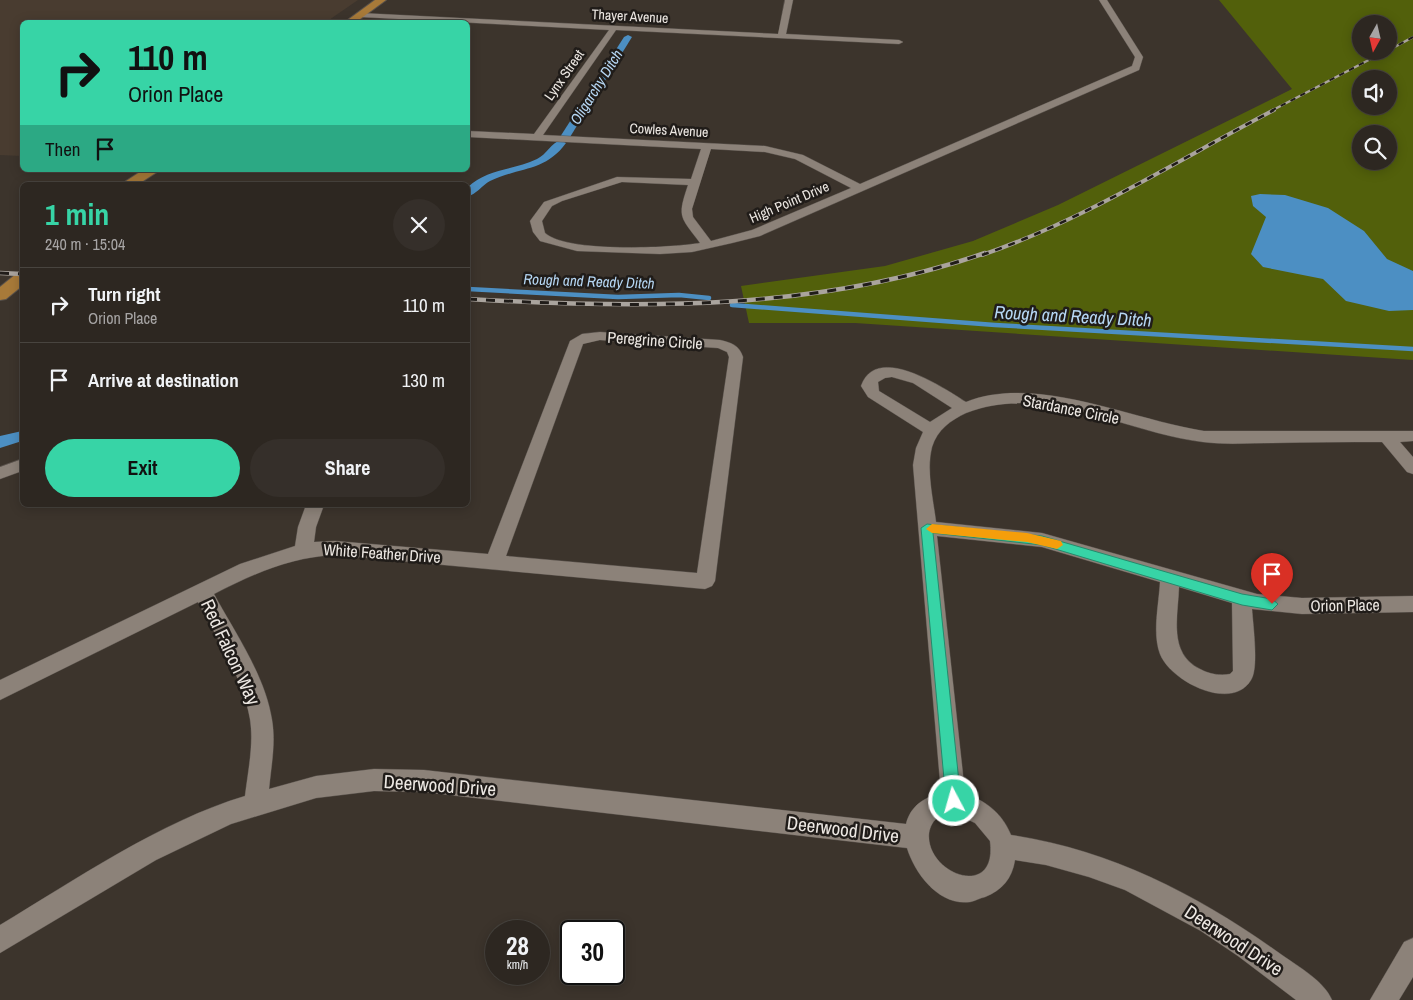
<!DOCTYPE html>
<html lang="en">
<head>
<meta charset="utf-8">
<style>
  body { margin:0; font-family:"Archivo Narrow",sans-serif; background:#352f2a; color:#f1f3f6; height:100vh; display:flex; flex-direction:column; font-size:19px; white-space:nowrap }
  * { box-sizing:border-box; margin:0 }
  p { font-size:16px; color:#a7a5a5 }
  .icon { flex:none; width:28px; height:28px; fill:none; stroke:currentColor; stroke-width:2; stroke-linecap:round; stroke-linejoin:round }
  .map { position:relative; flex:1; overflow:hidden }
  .panel { position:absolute; left:20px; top:182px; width:450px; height:325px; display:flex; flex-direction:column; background:#2d2721; border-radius:8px; box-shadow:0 2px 12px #0003,0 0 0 1px #48443f }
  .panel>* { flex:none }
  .hud { position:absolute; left:20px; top:20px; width:450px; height:152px; border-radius:8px; box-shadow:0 2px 12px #0003,0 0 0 1px #48443f; background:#37d4a6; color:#111; overflow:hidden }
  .needle { width:32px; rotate:188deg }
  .tools { position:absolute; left:1352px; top:15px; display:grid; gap:10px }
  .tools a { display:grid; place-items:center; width:45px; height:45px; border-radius:50%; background:#2d2721; box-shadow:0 2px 12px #0003,0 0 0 1px #48443f; font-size:25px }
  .speed { position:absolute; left:485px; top:920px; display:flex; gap:10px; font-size:25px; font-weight:700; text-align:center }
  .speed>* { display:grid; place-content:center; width:65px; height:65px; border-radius:50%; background:#2d2721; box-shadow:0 2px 12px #0003,0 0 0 1px #48443f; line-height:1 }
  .speed small { font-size:12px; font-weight:400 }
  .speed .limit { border:2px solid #111; border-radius:8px; background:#fff; color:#111 }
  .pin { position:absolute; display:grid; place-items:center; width:42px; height:42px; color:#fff; margin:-51px -21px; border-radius:50% 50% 50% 0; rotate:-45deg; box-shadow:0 0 5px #0007 }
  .pin .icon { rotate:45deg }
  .me { position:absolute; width:55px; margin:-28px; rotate:354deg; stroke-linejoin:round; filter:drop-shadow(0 0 4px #0008) }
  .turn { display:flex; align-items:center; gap:18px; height:105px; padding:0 25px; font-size:22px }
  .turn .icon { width:65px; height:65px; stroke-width:2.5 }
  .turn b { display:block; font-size:35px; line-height:42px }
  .then { display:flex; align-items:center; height:48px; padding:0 25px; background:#0003; gap:10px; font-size:19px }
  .round { display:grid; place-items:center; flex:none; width:52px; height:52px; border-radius:26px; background:#352f2a }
  .summary { display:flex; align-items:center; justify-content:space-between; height:85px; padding:0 25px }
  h1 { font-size:30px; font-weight:700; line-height:38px; color:#37d4a6 }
  .cta { display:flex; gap:10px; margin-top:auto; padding:10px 25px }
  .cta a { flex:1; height:58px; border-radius:30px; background:#37d4a6; color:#111; font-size:20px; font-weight:700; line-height:58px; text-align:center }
  .cta a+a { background:#352f2a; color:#f1f3f6 }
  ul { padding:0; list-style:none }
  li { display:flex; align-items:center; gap:15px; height:75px; padding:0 25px; border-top:1px solid #48443f }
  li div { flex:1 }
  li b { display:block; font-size:19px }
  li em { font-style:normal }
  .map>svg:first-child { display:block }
  .built { fill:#493c30 }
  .green { fill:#52600b; fill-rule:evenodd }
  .water { fill:#4c8fc3 }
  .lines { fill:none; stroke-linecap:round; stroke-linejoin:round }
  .stream { stroke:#4c8fc3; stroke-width:4.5 }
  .canal { fill:#4c8fc3; fill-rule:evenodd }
  .minor-casing { stroke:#58514b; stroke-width:1 }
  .major-casing { stroke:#58514b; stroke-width:2 }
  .minor { fill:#8c8279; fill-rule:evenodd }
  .major { fill:#a87a39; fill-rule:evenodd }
  .rail-far2-casing { stroke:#aaa49e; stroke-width:2.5 }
  .rail-far1-casing { stroke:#aaa49e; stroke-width:4 }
  .rail-casing { stroke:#aaa49e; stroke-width:4.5 }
  .rail-far2 { stroke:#201c19; stroke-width:2; stroke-dasharray:5.5; stroke-linecap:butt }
  .rail-far1 { stroke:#201c19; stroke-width:2.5; stroke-dasharray:7; stroke-linecap:butt }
  .rail { stroke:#201c19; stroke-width:3; stroke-dasharray:9; stroke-linecap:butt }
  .route { fill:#37d4a6; stroke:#248a6c }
  .slow { fill:#f59e0b }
  .labels { text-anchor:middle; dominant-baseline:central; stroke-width:5; stroke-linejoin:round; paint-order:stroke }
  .far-street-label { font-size:14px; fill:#ede8e3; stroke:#201c19 }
  .far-water-label { font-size:15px; font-style:italic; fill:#b6d7f4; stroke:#201c19 }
  .street-label { font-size:16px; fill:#ede8e3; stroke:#201c19 }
  .water-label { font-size:18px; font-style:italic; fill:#b6d7f4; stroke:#201c19 }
  .near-street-label { font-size:19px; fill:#ede8e3; stroke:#201c19 }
</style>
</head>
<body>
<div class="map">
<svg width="1413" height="1000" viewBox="0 0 1413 1000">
  <rect width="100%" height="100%" fill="#3c342c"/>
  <!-- built -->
  <polygon class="built" points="0,0 358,0 326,22 22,22 22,156 0,155"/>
  <!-- green -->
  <path class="green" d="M1219,0h194v360l-558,-37h-106l-8,-37 144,-20 88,-25 85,-36 234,-116zM1361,24h28v27h-28zM1361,79h28v27h-28zM1361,134h28v27h-28z"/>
  <!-- water -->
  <polygon class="water" points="1260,194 1285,195 1328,208 1364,231 1387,259 1413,271 1413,310 1389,311 1346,301 1323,279 1263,267 1251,254 1266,217 1253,206 1251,196"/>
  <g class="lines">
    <!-- stream -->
    <g class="stream">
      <polyline points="468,289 618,297 679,295 709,298"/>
      <polyline points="732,305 995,325 1413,349"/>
    </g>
    <!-- canal -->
    <g class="canal">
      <polygon points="628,35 632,37 570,137 561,139 560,137 624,37"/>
      <path d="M561,140l5,3c-21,29 -47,24 -76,38 -8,4 -14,14 -22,15v-9c18,-18 46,-17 69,-28 9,-4 15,-17 24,-19z"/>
      <polygon points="22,431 22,441 0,448 0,436"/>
    </g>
    <!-- minor casing -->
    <g class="minor-casing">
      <g id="minor">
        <path d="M785,0h8l-7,34 113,6 4,2 -4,2 -283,-14 -73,105 222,11 38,9 57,29 272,-118 3,-9 -36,-57h8l36,57 -4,13 -379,166 -28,7 -40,9 -32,2 -83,-3 -37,-10 -7,-9 -3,-11 14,-19 73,-25 74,2 10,-30 -233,-12v-6l66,3 75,-104 -249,-13 -4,-2 4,-2 418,21zM711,149l54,3 30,7 56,29 -99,42 -41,11 -18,-24 -1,-8zM622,182l66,3c-11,33 -8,31 12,58 -30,5 -133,10 -155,-10l-3,-12 10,-15 10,-5z"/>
        <path d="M600,332l120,8c12,3 19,5 23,17l-28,224 -3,5 -7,3 -370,-34c-45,2 -82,19 -121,39 21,39 51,81 58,126 4,23 -1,47 -3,69l47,-13 58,-7 50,1 482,54c5,-19 18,-26 35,-31l-28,-328 3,-17 7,-16 -55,-35 -7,-11c15,-44 83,2 105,16 70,-28 166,18 238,29h209v10l-13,1 13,15v17l-6,-2 -25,-30c-37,0 -74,0 -110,1 -23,0 -46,2 -69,-1 -77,-9 -159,-60 -237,-29 -15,7 -29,17 -34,34 -6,23 1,51 4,75l106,11 215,61 45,4 111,-2v16l-111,2 -50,-5c1,16 7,59 -1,71 -19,32 -80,2 -91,-26 -8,-21 -1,-50 0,-72l-118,-35 -105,-11 28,257c22,9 37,20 46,42 101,15 189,61 271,120 17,12 42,26 50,45h-36l-58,-44 -37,-25 -76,-41 -36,-13 -43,-12 -31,-5c-3,19 -13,30 -30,37 -5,1 -10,4 -15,5 -31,4 -55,-28 -63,-54l-483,-56 -50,-1 -58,7 -85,26 -75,36 -156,93v-28c75,-45 161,-104 245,-129 3,-25 9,-52 5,-77 -7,-42 -33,-80 -52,-117l-198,98v-20l240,-116 55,-18 3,-19 8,-22h18l-8,22 -2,15 21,-1 153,13 82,-213 12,-7zM600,340l118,8 9,4 2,5 -32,216 -191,-17 77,-212zM892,377l21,6 39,25 -22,14 -51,-31 -1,-9 7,-4zM1179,587l53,16 1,68 -3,3c-10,2 -21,0 -30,-5 -32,-16 -22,-52 -21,-82zM954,813l21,10 15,18c8,60 -65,33 -61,-8 1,-6 4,-13 10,-16 4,-2 10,-3 15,-4z"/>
        <polygon points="22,459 22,471 0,479 0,467"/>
        <polygon points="1413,938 1413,977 1399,1000 1370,1000 1404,942"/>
      </g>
    </g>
    <!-- major casing -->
    <g class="major-casing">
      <g id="major">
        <polygon points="375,0 386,0 356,22 345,22"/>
        <polygon points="143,170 160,170 137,185 120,185"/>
        <polygon points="22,273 22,286 6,299 0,300 0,287 16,274"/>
      </g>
    </g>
    <!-- minor -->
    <use href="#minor" class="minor"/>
    <!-- major -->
    <use href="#major" class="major"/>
    <!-- rail-far2 casing -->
    <g class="rail-far2-casing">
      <g id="rail-far2">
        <polyline points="1389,50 1413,37"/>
        <polyline points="1271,111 1386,51"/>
      </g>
    </g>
    <!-- rail-far1 casing -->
    <g class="rail-far1-casing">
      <path id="rail-far1" d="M982,255c102,-35 196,-95 292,-145"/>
    </g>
    <!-- rail casing -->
    <g class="rail-casing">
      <g id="rail">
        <polyline points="0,273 22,274"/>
        <path d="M468,299c175,10 349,12 517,-46"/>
      </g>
    </g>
    <!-- rail-far2 -->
    <use href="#rail-far2" class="rail-far2"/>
    <!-- rail-far1 -->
    <use href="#rail-far1" class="rail-far1"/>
    <!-- rail -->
    <use href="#rail" class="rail"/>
  </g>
  <!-- route -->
  <polygon class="route" points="927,524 1042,536 1242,594 1272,599 1278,604 1272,610 1242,605 1042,545 933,533 961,801 959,807 954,809 948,807 946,801 921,528"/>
  <!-- slow -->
  <polygon class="slow" points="932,524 1027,533 1061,541 1063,545 1057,549 1027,542 932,533 926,529"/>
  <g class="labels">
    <!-- far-street labels -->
    <g class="far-street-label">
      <text transform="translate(630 16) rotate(3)">Thayer Avenue</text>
      <text transform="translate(564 75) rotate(-55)">Lynx Street</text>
      <text transform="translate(669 130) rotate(3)">Cowles Avenue</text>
      <text transform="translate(789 202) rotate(-23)">High Point Drive</text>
    </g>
    <!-- far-water labels -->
    <g class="far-water-label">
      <text transform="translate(596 87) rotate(-58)">Oligarchy Ditch</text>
      <text transform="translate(589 281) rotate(2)">Rough and Ready Ditch</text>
    </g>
    <!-- street labels -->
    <g class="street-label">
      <text transform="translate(655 340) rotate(4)">Peregrine Circle</text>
      <text transform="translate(1071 409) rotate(11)">Stardance Circle</text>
      <text transform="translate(382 553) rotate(4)">White Feather Drive</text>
      <text transform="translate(1345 605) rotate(-1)">Orion Place</text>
    </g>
    <!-- water labels -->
    <g class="water-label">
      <text transform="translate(1073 316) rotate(3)">Rough and Ready Ditch</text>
    </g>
    <!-- near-street labels -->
    <g class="near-street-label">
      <text transform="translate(231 652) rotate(65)">Red Falcon Way</text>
      <text transform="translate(440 785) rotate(4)">Deerwood Drive</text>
      <text transform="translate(843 829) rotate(7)">Deerwood Drive</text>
      <text transform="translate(1234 940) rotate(33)">Deerwood Drive</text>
    </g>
  </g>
</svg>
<div class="tools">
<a><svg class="needle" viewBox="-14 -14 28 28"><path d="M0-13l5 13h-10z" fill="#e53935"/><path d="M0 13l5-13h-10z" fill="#a7a5a5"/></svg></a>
<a><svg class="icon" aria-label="sound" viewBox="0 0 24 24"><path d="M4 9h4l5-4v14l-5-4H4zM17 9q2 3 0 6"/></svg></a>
<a><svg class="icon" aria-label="search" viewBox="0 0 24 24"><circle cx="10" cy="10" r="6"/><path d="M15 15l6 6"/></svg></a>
</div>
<div class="speed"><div>28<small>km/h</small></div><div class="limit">30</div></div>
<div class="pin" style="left:1272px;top:604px;background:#d93025"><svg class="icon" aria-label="arrive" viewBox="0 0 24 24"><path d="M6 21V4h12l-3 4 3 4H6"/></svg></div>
<svg class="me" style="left:954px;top:801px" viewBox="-20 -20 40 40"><circle r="17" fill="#37d4a6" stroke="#fff" stroke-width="3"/><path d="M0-11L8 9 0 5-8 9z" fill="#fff"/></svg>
<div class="hud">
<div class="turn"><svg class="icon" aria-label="right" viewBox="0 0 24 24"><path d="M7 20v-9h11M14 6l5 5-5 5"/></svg><div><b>110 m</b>Orion Place</div></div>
<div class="then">Then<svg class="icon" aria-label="arrive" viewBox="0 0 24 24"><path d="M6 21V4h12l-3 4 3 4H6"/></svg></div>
</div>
<section class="panel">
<div class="summary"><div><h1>1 min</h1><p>240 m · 15:04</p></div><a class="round"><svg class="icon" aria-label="close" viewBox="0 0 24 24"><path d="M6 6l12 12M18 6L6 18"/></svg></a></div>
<ul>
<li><svg class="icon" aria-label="right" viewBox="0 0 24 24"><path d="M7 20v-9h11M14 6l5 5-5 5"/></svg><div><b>Turn right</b><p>Orion Place</p></div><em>110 m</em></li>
<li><svg class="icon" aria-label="arrive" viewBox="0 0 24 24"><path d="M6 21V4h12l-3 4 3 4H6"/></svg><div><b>Arrive at destination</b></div><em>130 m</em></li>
</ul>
<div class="cta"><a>Exit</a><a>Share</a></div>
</section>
</div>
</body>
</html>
